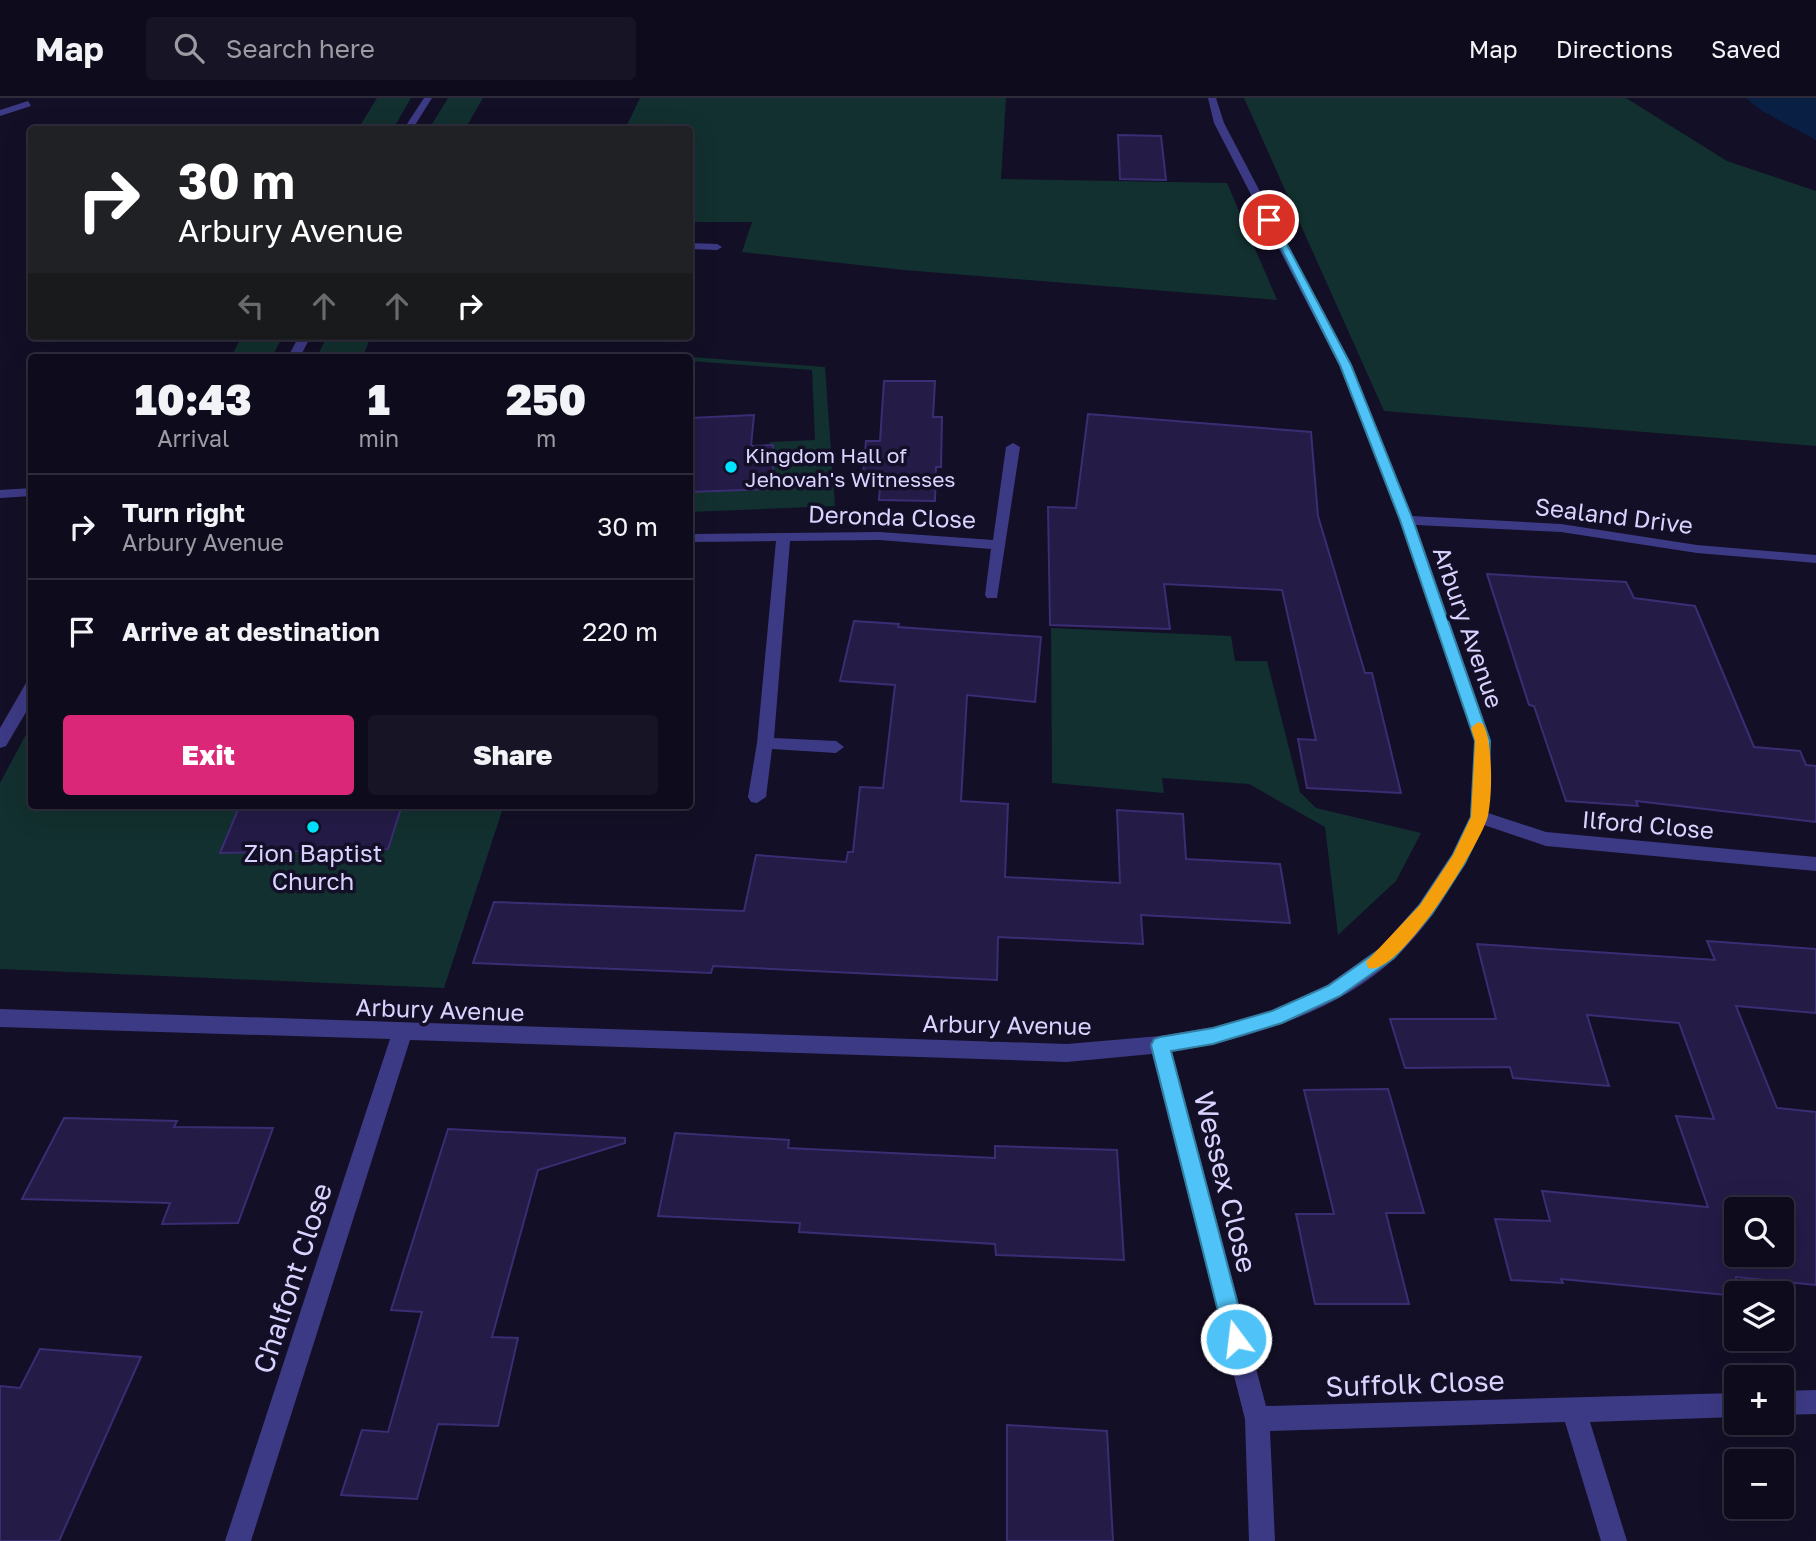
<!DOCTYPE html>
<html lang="en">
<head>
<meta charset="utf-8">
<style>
  body { margin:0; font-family:"Golos Text",sans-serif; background:#171425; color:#f1f3f6; height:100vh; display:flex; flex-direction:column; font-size:26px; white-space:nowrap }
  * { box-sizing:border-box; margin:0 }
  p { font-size:23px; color:#9b9ba3 }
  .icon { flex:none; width:38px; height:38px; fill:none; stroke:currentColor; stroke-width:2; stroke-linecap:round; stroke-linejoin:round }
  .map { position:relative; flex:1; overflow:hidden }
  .sheet { position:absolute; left:28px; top:256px; width:665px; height:455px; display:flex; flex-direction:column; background:#0e0b1c; border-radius:7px; box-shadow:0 7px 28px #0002,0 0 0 2px #2e2b3b }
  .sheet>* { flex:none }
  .guide { position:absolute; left:28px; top:28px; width:665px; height:214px; border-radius:7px; box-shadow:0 7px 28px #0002,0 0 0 2px #2e2b3b; background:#202124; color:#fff; overflow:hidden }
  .tools { position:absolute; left:1724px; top:1099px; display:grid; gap:14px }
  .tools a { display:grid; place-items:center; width:70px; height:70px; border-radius:7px; background:#0e0b1c; box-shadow:0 7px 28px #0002,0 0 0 2px #2e2b3b; font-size:35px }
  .pin { position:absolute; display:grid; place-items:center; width:60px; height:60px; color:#fff; margin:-30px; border:4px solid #fff; border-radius:50%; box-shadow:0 2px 7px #0007 }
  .me { position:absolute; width:77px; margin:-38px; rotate:345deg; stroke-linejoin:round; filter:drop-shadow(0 0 5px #0008) }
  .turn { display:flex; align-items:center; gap:24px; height:147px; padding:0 35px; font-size:32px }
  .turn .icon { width:91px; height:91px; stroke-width:2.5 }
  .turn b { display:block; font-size:49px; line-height:60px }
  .lanes { display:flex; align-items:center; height:66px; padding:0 35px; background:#0003; justify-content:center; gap:35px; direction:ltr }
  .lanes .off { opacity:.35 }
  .eta { display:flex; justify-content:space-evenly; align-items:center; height:119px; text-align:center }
  .eta b { font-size:42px; font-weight:800; line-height:49px }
  .primary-button { display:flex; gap:14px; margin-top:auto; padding:14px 35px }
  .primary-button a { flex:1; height:80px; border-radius:7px; background:#db2777; color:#fff; font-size:28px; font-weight:800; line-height:80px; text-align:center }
  .primary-button a+a { background:#171425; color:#f1f3f6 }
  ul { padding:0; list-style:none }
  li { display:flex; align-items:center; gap:21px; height:105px; padding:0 35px; border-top:2px solid #2e2b3b }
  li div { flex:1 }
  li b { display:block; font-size:26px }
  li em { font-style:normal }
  header { display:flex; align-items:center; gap:42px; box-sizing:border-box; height:98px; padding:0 35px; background:#0e0b1c; border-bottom:2px solid #2e2b3b }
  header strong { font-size:33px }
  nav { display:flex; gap:38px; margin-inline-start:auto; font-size:24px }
  .search { width:490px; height:63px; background:#171425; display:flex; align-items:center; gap:18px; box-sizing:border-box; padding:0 24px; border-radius:7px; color:#9b9ba3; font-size:26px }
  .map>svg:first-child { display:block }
  .green { fill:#12302f }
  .water { fill:#0a1f44 }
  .building { fill:#241b47; stroke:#3b2d73; stroke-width:2; fill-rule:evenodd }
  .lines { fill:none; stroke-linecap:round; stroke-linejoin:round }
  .minor { fill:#3d3a85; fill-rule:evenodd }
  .route { fill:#4fc3f7; stroke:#337fa1; stroke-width:2 }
  .slow { fill:#f59e0b }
  .poi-dot { fill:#00e5ff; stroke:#130f26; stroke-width:2.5 }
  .labels { text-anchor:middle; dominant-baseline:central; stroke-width:7; stroke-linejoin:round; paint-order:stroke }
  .far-poi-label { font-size:21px; fill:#d9d4ff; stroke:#130f26; text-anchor:start }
  .street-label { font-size:24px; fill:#d9d4ff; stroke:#130f26 }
  .poi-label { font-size:24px; fill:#d9d4ff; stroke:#130f26 }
  .near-street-label { font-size:28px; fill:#d9d4ff; stroke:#130f26 }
</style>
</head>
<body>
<header>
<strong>Map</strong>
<div class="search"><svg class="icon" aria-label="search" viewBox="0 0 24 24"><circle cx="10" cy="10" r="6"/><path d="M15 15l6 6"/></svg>Search here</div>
<nav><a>Map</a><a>Directions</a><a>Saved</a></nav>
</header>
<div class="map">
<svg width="1816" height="1443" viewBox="0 0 1816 1443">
  <rect width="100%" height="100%" fill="#130f26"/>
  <!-- green -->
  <g class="green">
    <polygon points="377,0 411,0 393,31 358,31"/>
    <polygon points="448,0 483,0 465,31 429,31"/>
    <polygon points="640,0 1006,0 1001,81 1227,85 1277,202 904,172 742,154 752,124 690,124 690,32 625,31"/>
    <polygon points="1244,0 1626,0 1727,63 1816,93 1816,348 1384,313"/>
    <polygon points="242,238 283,238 272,259 231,259"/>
    <polygon points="327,238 371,238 364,256 387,256 386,259 317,259"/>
    <polygon points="640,255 825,269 835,408 690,414 690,394 773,391 773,347 769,347 770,344 815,342 812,272 690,263 690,259 640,259"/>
    <polygon points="1051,530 1231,538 1235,563 1267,563 1300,694 1316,710 1421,735 1396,783 1338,837 1325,729 1249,686 1162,680 1164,695 1052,685"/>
    <polygon points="31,627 32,707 504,707 444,890 0,871 0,685"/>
  </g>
  <!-- water -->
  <polygon class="water" points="1746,0 1816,0 1816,42 1762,13"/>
  <!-- building -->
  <g class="building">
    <polygon points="1118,37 1161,38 1166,82 1120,81"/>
    <polygon points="884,283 935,283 933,319 942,319 941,369 936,369 935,403 879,402 880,389 862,389 866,343 880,343"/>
    <polygon points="1088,316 1311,334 1318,418 1365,575 1372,575 1401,695 1307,690 1298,641 1316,642 1282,492 1164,486 1170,531 1050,527 1048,409 1076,410"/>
    <polygon points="754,317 751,348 773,347 773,391 690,394 690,320"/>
    <polygon points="1487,476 1626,484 1634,500 1695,508 1754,649 1800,653 1806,667 1816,668 1816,724 1636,703 1638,708 1566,703 1534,608 1529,607"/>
    <polygon points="854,523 899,526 898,529 1041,539 1035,604 967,597 961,703 1008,706 1005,779 1120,785 1117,712 1183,716 1186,761 1280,766 1290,825 1141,817 1143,846 998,839 997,882 713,868 711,875 473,865 494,804 744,813 756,757 846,764 848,754 853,754 860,689 883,690 895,587 840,583"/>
    <polygon points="240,707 402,707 388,751 220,755"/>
    <path d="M1707,843l109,8v64l-80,-7 41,102 39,4v173l-80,-8v19l-175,-17 2,4 -52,-3 -16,-61 55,2 -8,-30 166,16 -32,-91 38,3 -35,-96 -92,-8 22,71 -96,-8 -3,-11 -105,1 -15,-49h106l-19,-75 238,16zM1736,1111h46v46h-46z"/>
    <polygon points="1388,991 1424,1115 1386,1115 1409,1206 1315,1206 1296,1116 1334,1116 1304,992"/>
    <polygon points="64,1020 177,1023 174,1029 273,1030 238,1125 162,1126 170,1105 22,1101"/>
    <polygon points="448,1031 625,1040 625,1045 538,1072 492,1239 518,1240 498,1328 438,1326 417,1401 341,1397 362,1332 388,1334 422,1214 391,1212"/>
    <polygon points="675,1035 789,1042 788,1050 995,1060 995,1048 1117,1052 1124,1162 996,1157 995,1146 799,1134 800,1125 658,1118"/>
    <polygon points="40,1251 141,1259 59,1443 0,1443 0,1288 20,1290"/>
    <polygon points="1007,1327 1107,1333 1113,1443 1007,1443"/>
  </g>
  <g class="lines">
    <!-- minor -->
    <g class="minor">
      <polygon points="424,0 432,0 412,32 403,32"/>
      <path d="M1208,0h8l8,25 127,242 61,151 149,8 136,21 119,10v8l-119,-10 -136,-21 -145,-7 75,216 -3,72 58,19 270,25v14l-270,-25 -62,-21c-23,47 -50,96 -89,133 -57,54 -147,81 -223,94l94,354 470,-13v24l-146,5 37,119h-26l-36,-119 -295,9 5,110h-26l-4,-122 -93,-365 -85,8 -657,-22 -159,501h-26l165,-502 -390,-12v-18l1067,35 93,-8 53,-9 59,-16 55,-26 54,-38 38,-43 33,-50 18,-37 5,-76 -75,-221 -61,-155 -125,-242z"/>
      <polygon points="28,3 31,8 0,18 0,12"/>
      <polygon points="690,145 717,146 722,149 717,152 690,151"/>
      <polygon points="299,238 311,238 300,259 288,259"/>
      <polygon points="1013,345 1020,349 997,500 987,500 985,497 991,451 880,442 790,443 774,640 836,643 844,649 836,655 772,651 766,699 757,705 751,704 748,699 757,645 776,443 690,444 690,436 880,434 993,442 1006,349"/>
      <polygon points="32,390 32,398 0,400 0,392"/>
      <polygon points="32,584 32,604 6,648 0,650 0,630 26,585"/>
      <polygon points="1816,1292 1816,1316 1782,1317 1782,1293"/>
    </g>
  </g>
  <!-- route -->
  <polygon class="route" points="1266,120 1274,122 1351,267 1413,422 1490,643 1487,719 1465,765 1432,816 1394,860 1340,898 1282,925 1213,946 1171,953 1247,1241 1244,1248 1236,1252 1228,1248 1225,1241 1151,947 1154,941 1160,939 1213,930 1272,913 1328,888 1382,850 1420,807 1453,757 1471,719 1475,643 1400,422 1340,267"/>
  <!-- slow -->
  <path class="slow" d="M1478,624l5,2c10,17 10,75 4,95 -9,28 -88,159 -119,149l-2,-6 54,-57 33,-50 18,-38 4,-76 -4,-13z"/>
  <!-- markers -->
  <g class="poi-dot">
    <circle cx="731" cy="369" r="7"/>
    <circle cx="313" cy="729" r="7"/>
  </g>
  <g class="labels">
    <!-- far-poi labels -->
    <g class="far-poi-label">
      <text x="745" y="357">Kingdom Hall of<tspan x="745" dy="24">Jehovah's Witnesses</tspan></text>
    </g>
    <!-- street labels -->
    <g class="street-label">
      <text transform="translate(1614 417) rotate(7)">Sealand Drive</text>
      <text transform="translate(892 418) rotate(2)">Deronda Close</text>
      <text transform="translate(1469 529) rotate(71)">Arbury Avenue</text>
      <text transform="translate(1648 726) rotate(5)">Ilford Close</text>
      <text transform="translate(440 911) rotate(2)">Arbury Avenue</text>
      <text transform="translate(1007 926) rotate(1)">Arbury Avenue</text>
    </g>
    <!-- poi labels -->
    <g class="poi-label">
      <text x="313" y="754">Zion Baptist<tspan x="313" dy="28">Church</tspan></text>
    </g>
    <!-- near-street labels -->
    <g class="near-street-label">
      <text transform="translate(1226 1084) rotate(76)">Wessex Close</text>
      <text transform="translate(292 1180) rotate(-72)">Chalfont Close</text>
      <text transform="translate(1415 1285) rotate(-2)">Suffolk Close</text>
    </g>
  </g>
</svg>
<div class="tools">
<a><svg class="icon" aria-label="search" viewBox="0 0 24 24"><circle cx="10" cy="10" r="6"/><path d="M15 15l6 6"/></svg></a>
<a><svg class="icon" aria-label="layers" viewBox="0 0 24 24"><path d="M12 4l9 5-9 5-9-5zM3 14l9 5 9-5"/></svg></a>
<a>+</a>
<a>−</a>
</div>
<div class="pin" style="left:1269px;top:122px;background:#d93025"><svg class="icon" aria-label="arrive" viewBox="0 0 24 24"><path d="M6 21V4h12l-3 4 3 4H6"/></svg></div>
<svg class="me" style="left:1236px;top:1241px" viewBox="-20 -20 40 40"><circle r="17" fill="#4fc3f7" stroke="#fff" stroke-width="3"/><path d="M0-11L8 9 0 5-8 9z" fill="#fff"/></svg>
<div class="guide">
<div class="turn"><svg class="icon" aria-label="right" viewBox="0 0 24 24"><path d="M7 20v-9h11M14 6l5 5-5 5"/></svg><div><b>30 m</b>Arbury Avenue</div></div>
<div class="lanes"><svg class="icon off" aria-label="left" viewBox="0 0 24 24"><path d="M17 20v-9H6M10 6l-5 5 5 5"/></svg><svg class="icon off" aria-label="ahead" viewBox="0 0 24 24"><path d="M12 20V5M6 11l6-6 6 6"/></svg><svg class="icon off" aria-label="ahead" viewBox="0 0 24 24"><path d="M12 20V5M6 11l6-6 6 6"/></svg><svg class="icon" aria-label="right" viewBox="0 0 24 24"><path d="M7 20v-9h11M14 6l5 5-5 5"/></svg></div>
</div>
<section class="sheet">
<div class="eta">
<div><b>10:43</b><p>Arrival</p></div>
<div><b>1</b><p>min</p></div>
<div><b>250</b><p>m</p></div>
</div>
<ul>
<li><svg class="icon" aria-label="right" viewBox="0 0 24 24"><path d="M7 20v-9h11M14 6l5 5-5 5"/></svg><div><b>Turn right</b><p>Arbury Avenue</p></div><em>30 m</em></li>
<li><svg class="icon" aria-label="arrive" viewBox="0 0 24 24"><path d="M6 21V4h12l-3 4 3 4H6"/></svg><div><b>Arrive at destination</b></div><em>220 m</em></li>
</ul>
<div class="primary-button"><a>Exit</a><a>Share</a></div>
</section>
</div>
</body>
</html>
